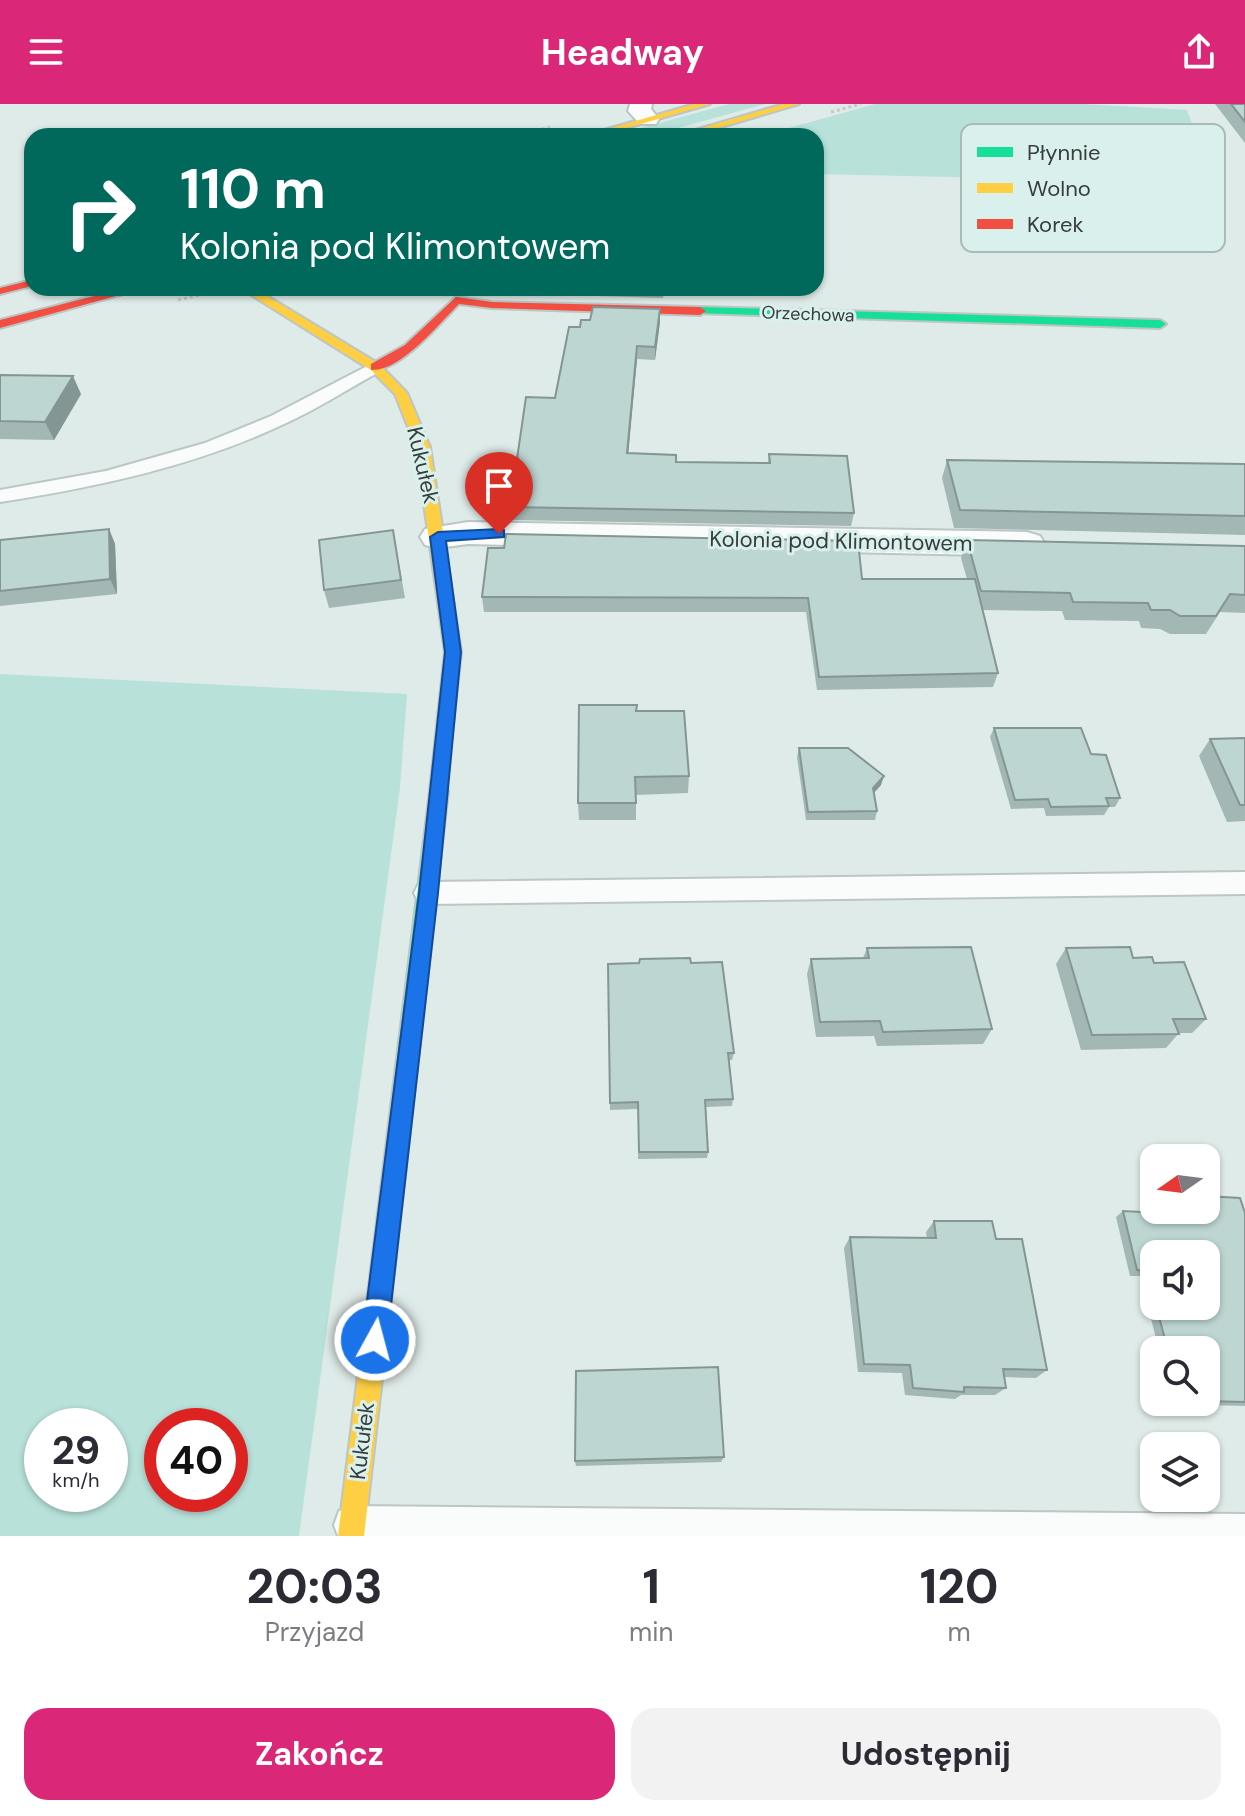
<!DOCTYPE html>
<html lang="pl">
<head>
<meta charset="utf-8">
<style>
  body { margin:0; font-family:"DM Sans",sans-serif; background:#f2f2f3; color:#2b2b33; height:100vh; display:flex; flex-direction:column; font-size:30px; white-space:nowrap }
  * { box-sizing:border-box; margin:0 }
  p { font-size:26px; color:#7c7c81 }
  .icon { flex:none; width:44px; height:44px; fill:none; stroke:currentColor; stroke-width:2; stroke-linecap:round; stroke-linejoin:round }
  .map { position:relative; height:1432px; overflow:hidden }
  .sheet { display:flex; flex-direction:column; background:#fff; flex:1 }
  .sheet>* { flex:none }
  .guide { position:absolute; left:24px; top:24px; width:800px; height:168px; border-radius:24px; box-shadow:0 2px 6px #0004; background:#00695c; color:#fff; overflow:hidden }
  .needle { width:52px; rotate:256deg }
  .fabs { position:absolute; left:1140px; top:1040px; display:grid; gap:16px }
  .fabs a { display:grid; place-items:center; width:80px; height:80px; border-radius:16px; background:#fff; box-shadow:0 2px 6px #0004; font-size:40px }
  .speed { position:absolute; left:24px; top:1304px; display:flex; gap:16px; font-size:40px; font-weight:700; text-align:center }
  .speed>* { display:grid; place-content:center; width:104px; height:104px; border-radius:50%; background:#fff; box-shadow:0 2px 6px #0004; line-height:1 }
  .speed small { font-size:20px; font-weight:400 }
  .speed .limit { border:12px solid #d22; background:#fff; color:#111 }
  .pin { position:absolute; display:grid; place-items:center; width:68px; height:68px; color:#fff; margin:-82px -34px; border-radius:50% 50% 50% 0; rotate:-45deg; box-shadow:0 0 8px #0007 }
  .pin .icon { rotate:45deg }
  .me { position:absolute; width:88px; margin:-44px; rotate:7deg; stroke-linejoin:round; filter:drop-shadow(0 0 6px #0008) }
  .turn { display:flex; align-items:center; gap:28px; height:168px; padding:0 24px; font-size:36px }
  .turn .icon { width:104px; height:104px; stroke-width:2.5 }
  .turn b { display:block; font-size:56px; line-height:68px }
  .eta { display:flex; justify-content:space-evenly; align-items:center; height:136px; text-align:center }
  .eta b { font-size:48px; font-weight:700; line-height:56px }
  .primary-button { display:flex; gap:16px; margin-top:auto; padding:16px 24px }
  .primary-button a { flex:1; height:92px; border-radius:24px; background:#db2777; color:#fff; font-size:32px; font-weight:700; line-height:92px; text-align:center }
  .primary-button a+a { background:#f2f2f3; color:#2b2b33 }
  header { display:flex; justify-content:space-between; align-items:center; height:104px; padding:0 24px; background:#db2777; color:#fff; font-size:36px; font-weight:700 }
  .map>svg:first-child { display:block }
  .green { fill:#b8e1da; fill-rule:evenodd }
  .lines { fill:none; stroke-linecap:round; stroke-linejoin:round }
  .lane-casing { stroke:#bcc6c4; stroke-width:4 }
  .street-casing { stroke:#bcc6c4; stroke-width:4 }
  .fast-casing { stroke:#bcc6c4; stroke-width:4 }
  .slow-casing { stroke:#bcc6c4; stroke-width:4 }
  .jam-casing { stroke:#bcc6c4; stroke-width:4 }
  .path { stroke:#c6c9c9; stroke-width:3; stroke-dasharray:3 3; stroke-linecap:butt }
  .lane { fill:#fafcfc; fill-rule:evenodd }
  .street { fill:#fafcfc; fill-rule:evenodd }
  .fast { fill:#16e098; fill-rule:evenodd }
  .slow { fill:#ffcf43; fill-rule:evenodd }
  .jam { fill:#f24e42; fill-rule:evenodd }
  .wall { fill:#a3b8b5; fill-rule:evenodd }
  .shaded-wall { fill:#849693 }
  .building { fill:#bdd6d2; stroke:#849693; stroke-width:2 }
  .route { fill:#1a73e8; stroke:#114b97; stroke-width:2 }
  .labels { text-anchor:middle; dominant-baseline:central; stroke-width:6; stroke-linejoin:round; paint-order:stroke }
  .far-street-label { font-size:18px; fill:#363e3d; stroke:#daf0ec }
  .street-label { font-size:22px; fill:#363e3d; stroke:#daf0ec }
  .key { fill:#daf0ec; stroke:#a9bbb8; stroke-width:2 }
  .key-label { font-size:22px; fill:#363e3d }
</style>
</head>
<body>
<header><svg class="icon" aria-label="menu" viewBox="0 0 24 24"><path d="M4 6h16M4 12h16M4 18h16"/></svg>Headway<svg class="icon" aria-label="share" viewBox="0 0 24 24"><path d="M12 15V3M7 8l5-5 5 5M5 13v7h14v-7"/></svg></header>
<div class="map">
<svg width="1245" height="1432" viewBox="0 0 1245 1432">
  <rect width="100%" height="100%" fill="#dfebe8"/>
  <!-- green -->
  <g class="green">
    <polygon points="729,0 765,0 649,32 612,32"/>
    <polygon points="875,0 1084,0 1187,6 1213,79 816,70 816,32 760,32"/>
    <path d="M0,570l407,20 -7,94 -101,748h-299zM42,1322h68v68h-68zM162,1322h68v68h-68z"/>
  </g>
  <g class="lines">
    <!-- lane casing -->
    <g class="lane-casing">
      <g id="lane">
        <path d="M375,258l9,5 -3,4c-32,17 -63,38 -97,53 -89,42 -187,63 -284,78v-12l106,-19 99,-28 66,-27z"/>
        <polygon points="1245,768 1245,790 428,800 418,797 414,789 418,781 428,778"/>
        <polygon points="353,1402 1245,1410 1245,1432 338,1432 334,1421 339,1407"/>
      </g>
    </g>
    <!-- street casing -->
    <g class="street-casing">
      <g id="street">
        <polygon points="630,0 652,0 651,5 659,15 656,20 640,20 628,7"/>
        <polygon points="468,418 1027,428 1040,432 1045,440 1040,448 1027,452 468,440 438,444 425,441 420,433 425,425"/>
      </g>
    </g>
    <!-- fast casing -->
    <g class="fast-casing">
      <g id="fast">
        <polygon points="700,203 1160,216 1166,220 1160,224 696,209 696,205"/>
        <polygon points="439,680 445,682 448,687 387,1231 384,1240 375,1243 366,1240 363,1231 430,687 433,682"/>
      </g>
    </g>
    <!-- slow casing -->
    <g class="slow-casing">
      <g id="slow">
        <polygon points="695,0 710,0 599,32 583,32"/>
        <polygon points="784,0 799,0 691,32 675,32"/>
        <polygon points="240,184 254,184 379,260 407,289 430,343 461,548 445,692 433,692 430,687 445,548 416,343 395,290 371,266"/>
        <polygon points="375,1219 384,1222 387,1231 364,1432 338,1432 363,1231 366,1222"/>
      </g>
    </g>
    <!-- jam casing -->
    <g class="jam-casing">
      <g id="jam">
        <polygon points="32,176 32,182 0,190 0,184"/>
        <polygon points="126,184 145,184 0,224 0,216"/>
        <path d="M456,193l36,5 208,5 6,4 -6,4 -208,-7 -33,-4c-20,20 -59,68 -88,66v-6l34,-19z"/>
      </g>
    </g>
    <!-- path -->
    <g class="path">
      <polyline points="831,8 861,0"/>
      <polyline points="519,32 550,23"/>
      <polyline points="178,196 208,189"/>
    </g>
    <!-- lane -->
    <use href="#lane" class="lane"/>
    <!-- street -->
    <use href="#street" class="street"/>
    <!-- fast -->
    <use href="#fast" class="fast"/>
    <!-- slow -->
    <use href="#slow" class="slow"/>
    <!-- jam -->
    <use href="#jam" class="jam"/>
  </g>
  <!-- wall -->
  <g class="wall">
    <polygon points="1215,0 1245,0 1245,39"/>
    <polygon points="598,184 665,184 663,194 598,192"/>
    <polygon points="660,205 660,218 655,256 637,255 628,349 676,358 768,359 769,350 854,409 851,422 512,416 510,403 555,294 580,223 590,216"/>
    <polygon points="0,271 81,290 54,336 0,335"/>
    <polygon points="947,356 1245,360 1245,431 954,424 942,374"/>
    <polygon points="109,425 115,440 117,490 0,502 0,436"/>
    <polygon points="393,426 405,494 329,504 324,486"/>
    <polygon points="967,436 1245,442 1245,509 1220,508 1206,530 1170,530 1160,525 1141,524 1139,517 1065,516 1062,507 982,506 998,569 993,583 817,586 806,508 484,508 482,493 862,475 967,475 961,454"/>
    <polygon points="637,601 637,607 689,672 688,689 636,691 636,716 579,716 578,699"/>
    <polygon points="994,624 1091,650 1120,694 1115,703 1109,703 1104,711 1046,712 1044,704 1011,705 990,633"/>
    <polygon points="1245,634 1245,717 1227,718 1199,652 1210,635"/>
    <polygon points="799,644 881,681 874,689 877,707 875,716 806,716 797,653"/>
    <polygon points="867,844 992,925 983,940 877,942 874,932 816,933 807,870 811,855 863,854"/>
    <polygon points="1066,844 1133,854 1154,859 1206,915 1192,929 1179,929 1166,944 1081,946 1056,860"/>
    <polygon points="691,859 734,949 732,956 729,956 733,995 732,1002 706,1003 708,1048 707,1054 638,1055 638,1005 610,1006 608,860"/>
    <path d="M1154,1092v14h52l39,3v193l-72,-2 -1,-2h34v-52h-47l-19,-74h-10l-14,-59 7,-6 29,1 -3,-11zM1154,1150l52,52h-52z"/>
    <polygon points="934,1117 996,1135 1047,1266 1036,1274 1004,1273 1006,1284 995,1291 961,1291 955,1295 905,1291 902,1269 858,1268 844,1144 850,1133 927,1134 926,1128"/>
    <polygon points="724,1353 721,1358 576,1362 575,1357"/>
  </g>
  <!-- shaded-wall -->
  <g class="shaded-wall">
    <polygon points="660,205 660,218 655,256 655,243"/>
    <polygon points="637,242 637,255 627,363 627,349"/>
    <polygon points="73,272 81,290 54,336 45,318"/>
    <polygon points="109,425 115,440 117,490 110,475"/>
    <polygon points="884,672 881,681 870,693 873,684"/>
  </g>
  <!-- building -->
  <g class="building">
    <polygon points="1231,0 1245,0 1245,18"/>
    <polygon points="593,203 660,205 655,243 637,242 627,349 676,351 676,358 770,359 769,350 847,352 854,409 510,403 526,293 555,294 569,223 580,223 581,216 590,216"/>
    <polygon points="0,271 73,272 45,318 0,317"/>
    <polygon points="947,356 1245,360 1245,412 960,406"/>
    <polygon points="109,425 110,475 0,487 0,436"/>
    <polygon points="393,426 401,476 324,486 319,436"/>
    <polygon points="506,430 858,437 862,475 975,475 998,569 819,573 808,494 482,493 488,444 504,444"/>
    <polygon points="967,436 1245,442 1245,491 1230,490 1216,512 1180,512 1170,506 1151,506 1148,499 1073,498 1070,489 981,487"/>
    <polygon points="579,601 637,601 636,607 684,607 689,672 635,673 636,699 578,699"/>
    <polygon points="994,624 1081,624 1091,650 1106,651 1120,694 1106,694 1109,702 1051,703 1048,695 1015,696"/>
    <polygon points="1245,634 1245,701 1240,701 1210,635"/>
    <polygon points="799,644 848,644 884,672 873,684 877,707 808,708"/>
    <polygon points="971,843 992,925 883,928 880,917 820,918 811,855 869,854 867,844"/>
    <polygon points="1130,843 1133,854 1152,853 1154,859 1184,858 1206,915 1173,915 1179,930 1092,931 1066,844"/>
    <polygon points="690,854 691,859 722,858 734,949 728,949 733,995 705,996 708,1048 639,1048 638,998 610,999 608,860 639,859 640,855"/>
    <polygon points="1206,1092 1240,1094 1245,1109 1245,1298 1206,1297 1206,1246 1168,1246 1156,1202 1206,1202 1206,1150 1154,1150 1154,1192 1147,1167 1137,1166 1123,1107 1161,1109 1160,1106 1206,1106"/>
    <polygon points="934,1117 992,1117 996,1135 1022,1135 1047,1266 1003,1265 1006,1284 964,1283 964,1288 913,1284 910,1261 864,1260 850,1133 936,1134"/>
    <polygon points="718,1263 724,1353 575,1357 576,1267"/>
  </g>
  <!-- route -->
  <polygon class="route" points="499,425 504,426 504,433 446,437 461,548 438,789 387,1236 383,1245 375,1249 366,1245 362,1236 419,789 445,548 430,433 438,428"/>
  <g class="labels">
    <!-- far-street labels -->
    <g class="far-street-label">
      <text transform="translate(808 210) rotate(2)">Orzechowa</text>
    </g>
    <!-- street labels -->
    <g class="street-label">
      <text transform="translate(423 361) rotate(77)">Kukułek</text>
      <text transform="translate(841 437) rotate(1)">Kolonia pod Klimontowem</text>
      <text transform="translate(362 1337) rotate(-83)">Kukułek</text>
    </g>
  </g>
  <!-- legend -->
  <rect x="961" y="20" width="264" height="128" rx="12" class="key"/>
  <rect x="977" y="43" width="36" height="10" fill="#16e098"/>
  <rect x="977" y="79" width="36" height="10" fill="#ffcf43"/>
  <rect x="977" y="115" width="36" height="10" fill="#f24e42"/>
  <g class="key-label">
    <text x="1027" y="56">Płynnie</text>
    <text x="1027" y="92">Wolno</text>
    <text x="1027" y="128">Korek</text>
  </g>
</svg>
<div class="fabs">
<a><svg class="needle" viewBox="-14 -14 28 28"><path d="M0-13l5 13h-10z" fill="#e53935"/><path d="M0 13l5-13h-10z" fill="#7c7c81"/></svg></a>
<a><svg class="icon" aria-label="sound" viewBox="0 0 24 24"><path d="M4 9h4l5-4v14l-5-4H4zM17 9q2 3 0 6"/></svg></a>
<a><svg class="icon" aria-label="search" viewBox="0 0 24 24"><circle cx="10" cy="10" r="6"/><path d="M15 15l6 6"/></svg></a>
<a><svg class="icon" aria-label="layers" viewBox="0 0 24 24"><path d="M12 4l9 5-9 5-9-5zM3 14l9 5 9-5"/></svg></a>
</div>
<div class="speed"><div>29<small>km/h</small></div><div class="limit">40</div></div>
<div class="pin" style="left:499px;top:430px;background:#d93025"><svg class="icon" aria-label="arrive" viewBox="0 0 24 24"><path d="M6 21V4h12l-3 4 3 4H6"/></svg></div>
<svg class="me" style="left:375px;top:1236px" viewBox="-20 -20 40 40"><circle r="17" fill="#1a73e8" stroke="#fff" stroke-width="3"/><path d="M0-11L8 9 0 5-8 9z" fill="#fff"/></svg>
<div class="guide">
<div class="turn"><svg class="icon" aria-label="right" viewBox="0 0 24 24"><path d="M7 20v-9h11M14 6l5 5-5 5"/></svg><div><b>110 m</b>Kolonia pod Klimontowem</div></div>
</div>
</div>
<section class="sheet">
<div class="eta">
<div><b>20:03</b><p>Przyjazd</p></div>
<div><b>1</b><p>min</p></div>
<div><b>120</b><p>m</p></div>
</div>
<div class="primary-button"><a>Zakończ</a><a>Udostępnij</a></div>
</section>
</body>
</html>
